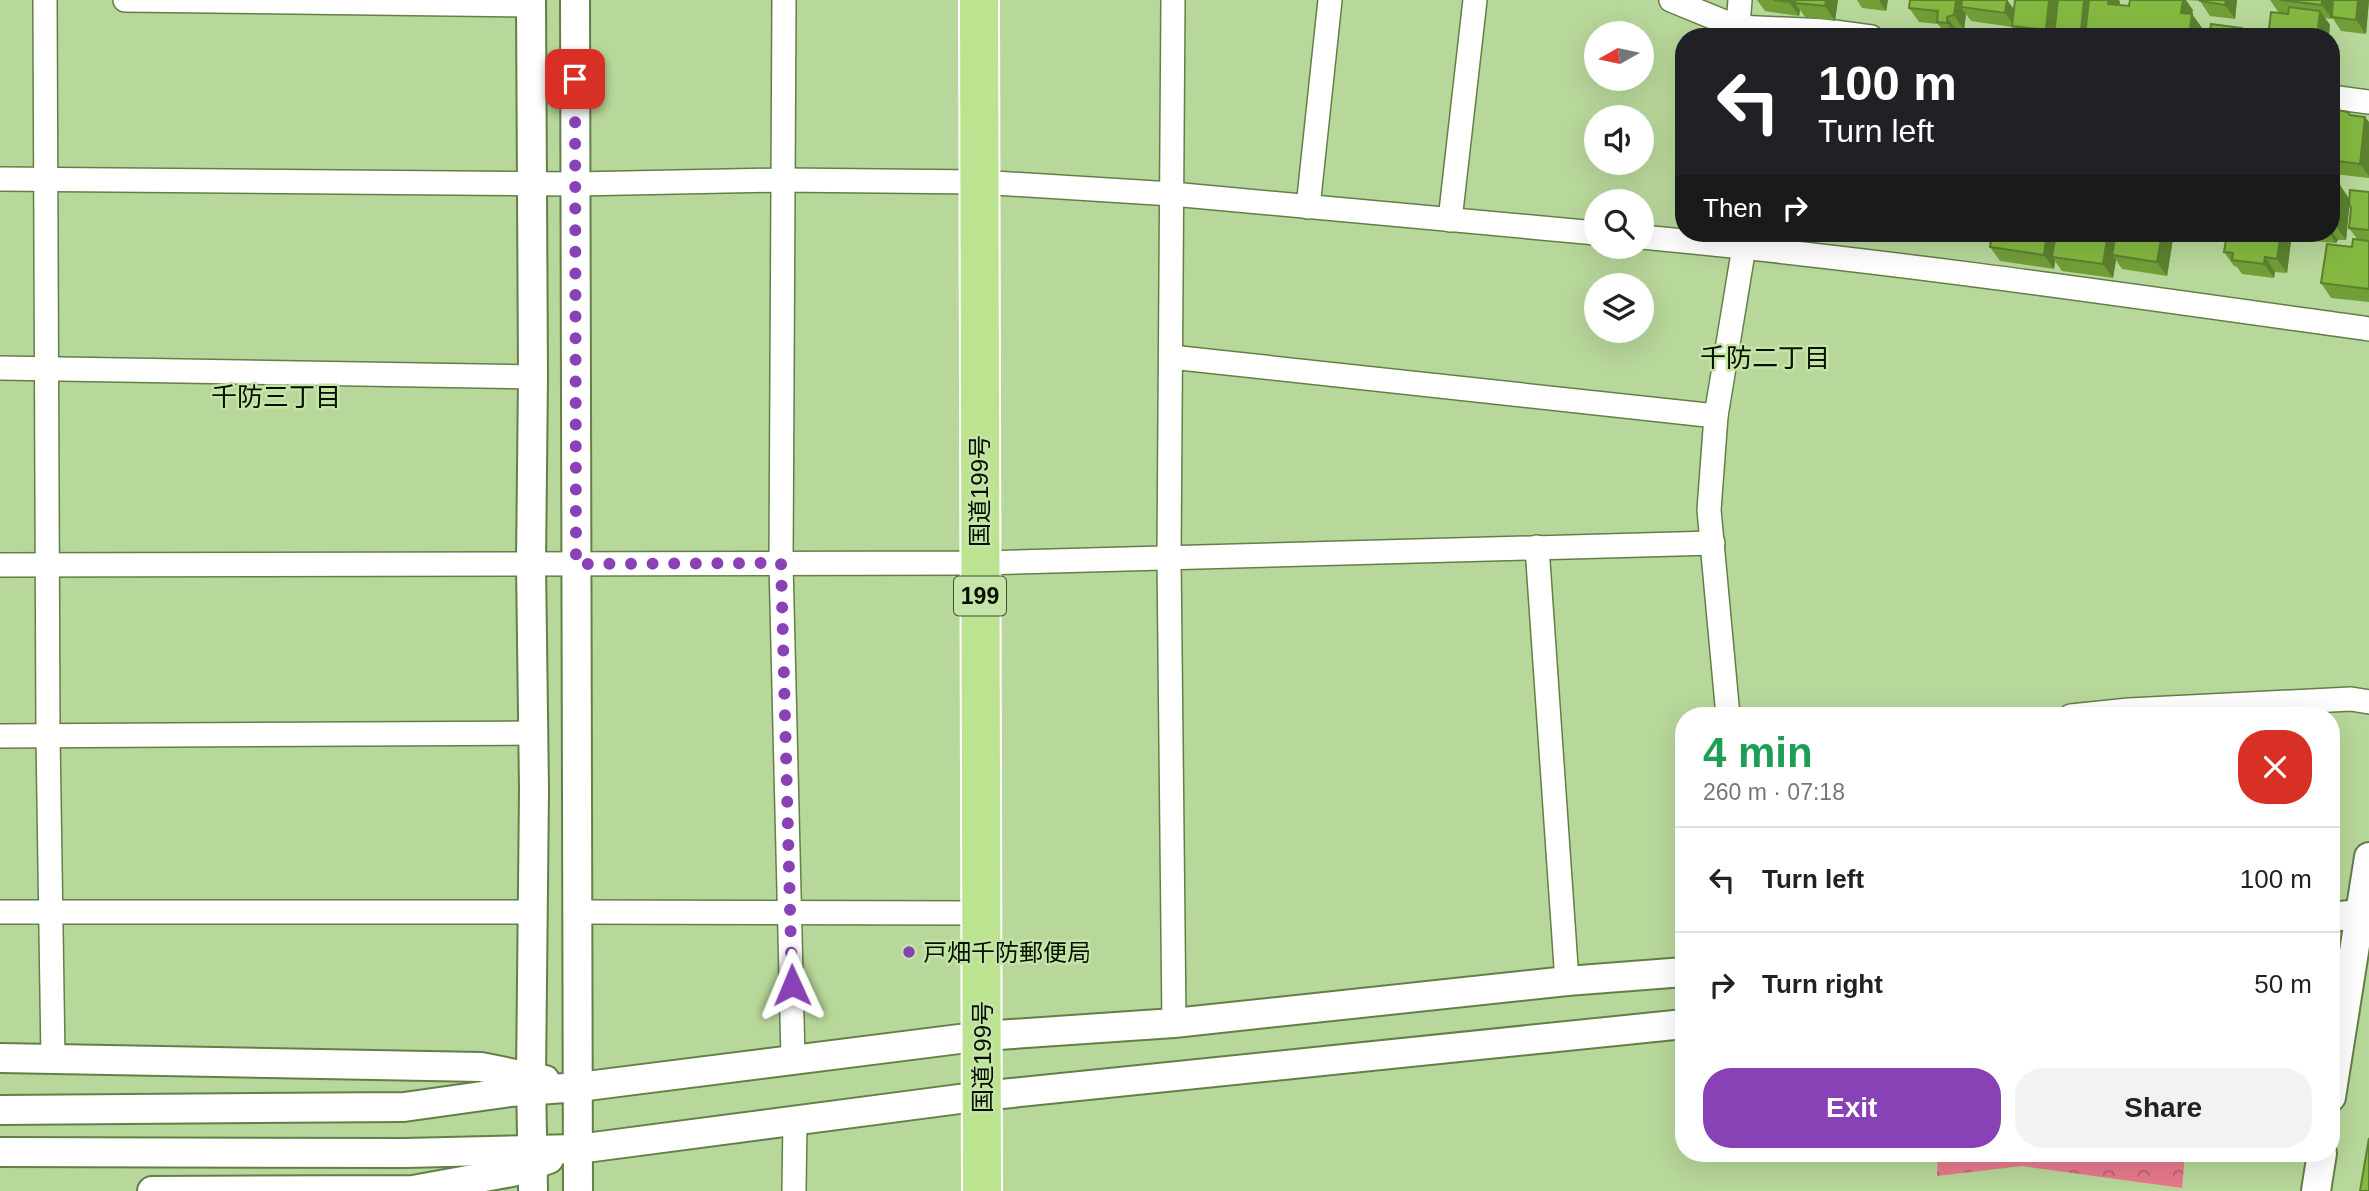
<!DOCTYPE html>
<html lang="en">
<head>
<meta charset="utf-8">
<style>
  body { margin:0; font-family:Arial,"Noto Sans JP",sans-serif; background:#f2f2f2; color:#222; height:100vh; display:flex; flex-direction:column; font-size:26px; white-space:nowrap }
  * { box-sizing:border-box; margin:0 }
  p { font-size:23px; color:#767676 }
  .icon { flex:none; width:38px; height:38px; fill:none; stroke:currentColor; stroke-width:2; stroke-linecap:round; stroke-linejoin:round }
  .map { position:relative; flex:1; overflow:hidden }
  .drawer { position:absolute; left:1675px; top:707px; width:665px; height:455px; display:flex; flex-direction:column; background:#fff; border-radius:28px; box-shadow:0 7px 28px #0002 }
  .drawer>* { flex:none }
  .banner { position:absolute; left:1675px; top:28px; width:665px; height:214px; border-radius:28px; box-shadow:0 7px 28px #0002; background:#202124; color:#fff; overflow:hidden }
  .needle { width:46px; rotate:261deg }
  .fabs { position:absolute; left:1584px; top:21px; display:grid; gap:14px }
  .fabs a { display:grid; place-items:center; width:70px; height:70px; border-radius:50%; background:#fff; box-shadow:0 7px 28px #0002; font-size:35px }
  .pin { position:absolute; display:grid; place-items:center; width:60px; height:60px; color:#fff; margin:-30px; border-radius:14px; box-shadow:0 4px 10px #0006 }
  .me { position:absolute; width:77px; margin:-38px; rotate:359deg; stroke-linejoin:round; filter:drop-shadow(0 0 5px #0008) }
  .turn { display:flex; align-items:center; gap:24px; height:147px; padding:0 28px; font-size:32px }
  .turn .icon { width:91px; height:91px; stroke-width:2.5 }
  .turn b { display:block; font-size:49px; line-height:60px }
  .then { display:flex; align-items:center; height:66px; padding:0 28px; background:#0003; gap:14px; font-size:26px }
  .round { display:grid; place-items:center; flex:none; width:74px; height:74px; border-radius:28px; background:#f2f2f2 }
  .overview { display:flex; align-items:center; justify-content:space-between; height:119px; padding:0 28px }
  h1 { font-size:42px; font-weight:700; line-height:52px; color:#1e9e55 }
  .action { display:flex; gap:14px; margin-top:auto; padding:14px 28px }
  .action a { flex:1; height:80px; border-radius:28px; background:#8842b5; color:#fff; font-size:28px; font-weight:700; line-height:80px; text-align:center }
  .action a+a { background:#f2f2f2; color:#222 }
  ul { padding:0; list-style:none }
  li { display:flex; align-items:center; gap:21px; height:105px; padding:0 28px; border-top:2px solid #e0e0e0 }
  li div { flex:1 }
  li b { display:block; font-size:26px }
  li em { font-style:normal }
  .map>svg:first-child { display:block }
  .forest { fill:url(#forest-crowns) }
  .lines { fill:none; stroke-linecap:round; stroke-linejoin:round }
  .minor-casing { stroke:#637f46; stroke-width:26 }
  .tertiary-casing { stroke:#637f46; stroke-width:32 }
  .trunk-casing { stroke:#fff; stroke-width:42 }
  .minor { stroke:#fff; stroke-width:23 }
  .tertiary { stroke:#fff; stroke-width:28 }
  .trunk { stroke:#bce390; stroke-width:38 }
  .wall { fill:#729e38 }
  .shaded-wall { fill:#5c812e }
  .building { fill:#84b841; stroke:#5c812e; stroke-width:2 }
  .route { stroke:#8842b5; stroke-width:12; stroke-dasharray:0 21.6 }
  .poi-dot { fill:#8842b5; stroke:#c5e4a7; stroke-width:2.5 }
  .labels { text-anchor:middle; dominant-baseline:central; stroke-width:5; stroke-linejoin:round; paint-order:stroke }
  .shield { fill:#c5e4a7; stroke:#3f5032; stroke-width:2 }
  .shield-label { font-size:23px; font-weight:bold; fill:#061000 }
  .street-label { font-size:24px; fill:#061000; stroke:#c5e4a7 }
  .poi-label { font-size:24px; fill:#061000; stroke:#c5e4a7; text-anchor:start }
  .neighbourhood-label { font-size:26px; fill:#061000; stroke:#c5e4a7 }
</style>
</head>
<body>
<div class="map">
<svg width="2369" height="1191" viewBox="0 0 2369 1191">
  <defs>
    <pattern id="forest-crowns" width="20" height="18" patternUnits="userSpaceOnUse" patternTransform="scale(1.75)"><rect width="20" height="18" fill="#e7798c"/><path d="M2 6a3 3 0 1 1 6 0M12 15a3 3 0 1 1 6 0" fill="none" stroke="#b96270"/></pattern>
  </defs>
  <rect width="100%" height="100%" fill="#b8d79a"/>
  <!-- forest -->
  <polygon class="forest" points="1938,1153 2185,1153 2182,1188 2022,1166 1937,1176"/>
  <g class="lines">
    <!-- minor casing -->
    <g class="minor-casing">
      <g id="minor">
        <polyline points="45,0 48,736 53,1059"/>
        <polyline points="125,0 531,5"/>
        <polyline points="784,0 781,563 793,1058"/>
        <polyline points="1173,0 1169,557 1174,1023"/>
        <polyline points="1671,0 1737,27 1827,31 1871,37"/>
        <polyline points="1737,37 1740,0"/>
        <polyline points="2331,97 2369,102"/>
        <polyline points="0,179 576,184 782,180 979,182 1172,194 1596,233"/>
        <polyline points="1308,207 1330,0"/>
        <polyline points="1450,220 1475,0"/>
        <path d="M1642,237c243,23 485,58 727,92"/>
        <polyline points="1171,357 1716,416"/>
        <polyline points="0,368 533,377"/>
        <polyline points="1537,547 1567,981"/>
        <polyline points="0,565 980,563 1713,543"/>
        <polyline points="1728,716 1709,510 1716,416 1744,247 1744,233"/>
        <polyline points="2071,716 2129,710 2351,699 2369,702"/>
        <polyline points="0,736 533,733"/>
        <polyline points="0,912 533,912"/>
        <polyline points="577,912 982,913"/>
        <polyline points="794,1191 795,1120"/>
      </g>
    </g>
    <!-- tertiary casing -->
    <g class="tertiary-casing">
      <g id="tertiary">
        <polyline points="531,0 533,377 531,564 534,790 531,1078 533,1191"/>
        <polyline points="575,0 578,1191"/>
        <polyline points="2331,917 2369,913"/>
        <polyline points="0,1058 481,1067 545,1080"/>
        <polyline points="2331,1097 2369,857"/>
        <polyline points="0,1110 404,1107 510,1092 579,1087 983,1036 1174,1023 1567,981 1684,972"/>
        <polyline points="0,1152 405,1153 578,1149 982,1096 1684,1024"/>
        <polyline points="152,1191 413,1190 512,1172 549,1159"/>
        <polyline points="2316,1191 2322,1153"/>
      </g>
    </g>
    <!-- trunk casing -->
    <g class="trunk-casing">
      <polyline id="trunk" points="979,0 982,1191"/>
    </g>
    <!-- minor -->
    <use href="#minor" class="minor"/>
    <!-- tertiary -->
    <use href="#tertiary" class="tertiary"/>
    <!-- trunk -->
    <use href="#trunk" class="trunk"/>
  </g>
  <!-- wall -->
  <g class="wall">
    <polygon points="1757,0 1838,0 1835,21 1805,17 1800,10 1799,16 1765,11"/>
    <polygon points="1857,0 1888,0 1886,11 1862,8"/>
    <polygon points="2007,0 2014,9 2120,2 2119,5 2193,10 2192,14 2202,28 2201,37 2019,37 2012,27 1971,21 1966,14 1964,30 1957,31 1957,37 1947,36 1938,24 1919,22 1909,8"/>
    <polygon points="2186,0 2237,0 2235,19 2210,16 2200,1"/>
    <polygon points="2270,0 2369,0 2366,34 2341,31 2332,17 2332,19 2325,18 2330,25 2279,13"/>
    <polygon points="2331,109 2369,122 2369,178 2334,174 2333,176 2349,199 2369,192 2369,302 2331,298 2321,283 2358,240 2349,228 2351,208 2349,205 2346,240 2338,240 2336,243 2311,241 2305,233 2331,233"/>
    <polygon points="1807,233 1835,233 1834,242 1814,240 1809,233"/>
    <polygon points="1992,233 2174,233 2167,276 2122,269 2116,260 2113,278 2062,271 2055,261 2054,269 2000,261 1990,247"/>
    <polygon points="2227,233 2292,233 2287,273 2275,272 2274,278 2242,274 2237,267 2234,266 2224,252"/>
  </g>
  <!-- shaded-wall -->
  <g class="shaded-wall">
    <polygon points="1790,0 1801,0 1795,3 1800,10 1799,16 1789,2"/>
    <polygon points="1826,0 1838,0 1835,21 1825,6"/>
    <polygon points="1879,0 1888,0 1886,11"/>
    <polygon points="1956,0 1967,0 1961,7 1966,14 1964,30 1954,15"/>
    <polygon points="2007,0 2017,14 2015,27 2005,13"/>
    <polygon points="2049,0 2061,0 2054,35 2055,37 2051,37 2046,30"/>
    <polygon points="2084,0 2095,0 2085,35 2087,37 2085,37 2081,31"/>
    <polygon points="2109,0 2119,0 2120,2 2118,18 2108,4"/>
    <polygon points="2183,0 2186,0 2193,10 2192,14 2202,28 2201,37 2189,37 2181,13"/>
    <polygon points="2226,0 2237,0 2235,19 2225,5"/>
    <polygon points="2322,0 2334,0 2332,19 2322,5"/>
    <polygon points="2358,0 2369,0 2366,34 2356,20"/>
    <polygon points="2320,11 2330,25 2329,37 2317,37"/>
    <polygon points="1947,17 1957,31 1957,37 1947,23"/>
    <polygon points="2242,28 2248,37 2241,37"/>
    <polygon points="2365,117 2369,122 2369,176 2360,164"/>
    <polygon points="2334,176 2350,200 2346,240 2336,226 2333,185"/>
    <polygon points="2331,230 2338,240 2336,243 2329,233 2331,233"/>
    <polygon points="1828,233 1835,233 1834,242"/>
    <polygon points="2047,233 2059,233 2052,257 2055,261 2054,269 2044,255"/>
    <polygon points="2108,233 2120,233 2112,255 2116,260 2113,278 2103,264"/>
    <polygon points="2162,233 2174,233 2167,276 2157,262"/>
    <polygon points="2281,233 2292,233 2287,273 2277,259"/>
    <polygon points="2265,257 2275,272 2274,278 2264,264"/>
  </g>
  <!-- building -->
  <g class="building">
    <polygon points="1774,0 1790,0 1789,2"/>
    <polygon points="1795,0 1826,0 1825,6 1795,3"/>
    <polygon points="1910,0 1956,0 1954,15 1947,17 1947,23 1937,22 1938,11 1909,8"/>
    <polygon points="1962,0 2007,0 2005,13 1961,7"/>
    <polygon points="2015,0 2049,0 2046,30 2012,26"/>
    <polygon points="2058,0 2084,0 2081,31 2076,31 2075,37 2054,35"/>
    <polygon points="2089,0 2109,0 2108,4 2129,6 2130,0 2183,0 2181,13 2192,14 2189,37 2104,37 2085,35"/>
    <polygon points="2200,0 2226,0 2225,5 2200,1"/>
    <polygon points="2280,0 2322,0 2322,5"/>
    <polygon points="2333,0 2358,0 2356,20 2332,17"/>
    <polygon points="2289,7 2320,11 2317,37 2268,37 2271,12 2288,14"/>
    <polygon points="2211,24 2242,28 2241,37 2209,37"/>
    <polygon points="2331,109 2348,112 2350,115 2365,117 2360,164 2331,160"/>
    <polygon points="2331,175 2334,176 2333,185 2340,186 2336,226 2331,226"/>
    <polygon points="2350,190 2369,192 2369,230 2349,228 2351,208 2349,204"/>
    <polygon points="1992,233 2047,233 2044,255 1990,247"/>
    <polygon points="2056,233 2108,233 2103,264 2052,257"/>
    <polygon points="2116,233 2162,233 2157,262 2112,255"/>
    <polygon points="2227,233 2281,233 2277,259 2265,257 2264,264 2232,260 2233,253 2224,252"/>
    <polygon points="2353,239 2369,241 2369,289 2321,283 2327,244 2352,247"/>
    <polygon points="2369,1138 2369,1191 2360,1191"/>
  </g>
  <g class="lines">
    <!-- route -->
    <polyline class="route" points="575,79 576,564 781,563 792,985"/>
  </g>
  <!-- markers -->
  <circle class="poi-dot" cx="909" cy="952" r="7"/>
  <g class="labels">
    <!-- shield labels -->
    <rect class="shield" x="954" y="576.5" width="52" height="39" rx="5"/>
    <g class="shield-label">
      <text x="980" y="596">199</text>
    </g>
    <!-- street labels -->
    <g class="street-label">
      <text transform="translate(979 491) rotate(-90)">国道199号</text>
      <text transform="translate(982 1057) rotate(-90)">国道199号</text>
    </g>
    <!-- poi labels -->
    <g class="poi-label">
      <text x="923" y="952">戸畑千防郵便局</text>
    </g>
    <!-- neighbourhood labels -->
    <g class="neighbourhood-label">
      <text x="1765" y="358">千防二丁目</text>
      <text x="276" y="397">千防三丁目</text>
    </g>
  </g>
</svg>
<div class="fabs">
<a><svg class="needle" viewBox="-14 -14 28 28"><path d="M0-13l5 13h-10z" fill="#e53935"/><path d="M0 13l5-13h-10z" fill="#767676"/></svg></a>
<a><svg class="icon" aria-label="sound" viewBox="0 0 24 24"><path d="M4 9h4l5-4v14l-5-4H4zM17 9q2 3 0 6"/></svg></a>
<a><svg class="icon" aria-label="search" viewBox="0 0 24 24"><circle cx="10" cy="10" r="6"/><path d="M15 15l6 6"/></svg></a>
<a><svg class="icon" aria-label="layers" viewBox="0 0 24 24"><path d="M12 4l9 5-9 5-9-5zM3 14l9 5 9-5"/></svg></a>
</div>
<div class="pin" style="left:575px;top:79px;background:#d93025"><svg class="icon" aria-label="arrive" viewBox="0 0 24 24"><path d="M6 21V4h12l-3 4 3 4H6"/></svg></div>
<svg class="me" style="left:792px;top:985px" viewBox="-20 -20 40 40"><path d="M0-17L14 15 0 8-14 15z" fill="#8842b5" stroke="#fff" stroke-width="4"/></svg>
<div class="banner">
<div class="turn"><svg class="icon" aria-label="left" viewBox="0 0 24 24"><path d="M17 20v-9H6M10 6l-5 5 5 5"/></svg><div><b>100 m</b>Turn left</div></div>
<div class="then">Then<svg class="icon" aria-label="right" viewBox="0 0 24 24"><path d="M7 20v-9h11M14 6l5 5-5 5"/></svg></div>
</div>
<section class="drawer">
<div class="overview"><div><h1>4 min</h1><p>260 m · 07:18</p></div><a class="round" style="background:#d93025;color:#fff"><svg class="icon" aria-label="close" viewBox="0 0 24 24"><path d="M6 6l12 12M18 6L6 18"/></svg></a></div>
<ul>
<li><svg class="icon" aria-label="left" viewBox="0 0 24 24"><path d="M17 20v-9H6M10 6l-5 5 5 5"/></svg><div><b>Turn left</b></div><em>100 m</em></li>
<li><svg class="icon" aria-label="right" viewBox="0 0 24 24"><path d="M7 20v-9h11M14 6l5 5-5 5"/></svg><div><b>Turn right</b></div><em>50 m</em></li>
</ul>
<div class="action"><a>Exit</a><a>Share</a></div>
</section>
</div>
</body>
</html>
